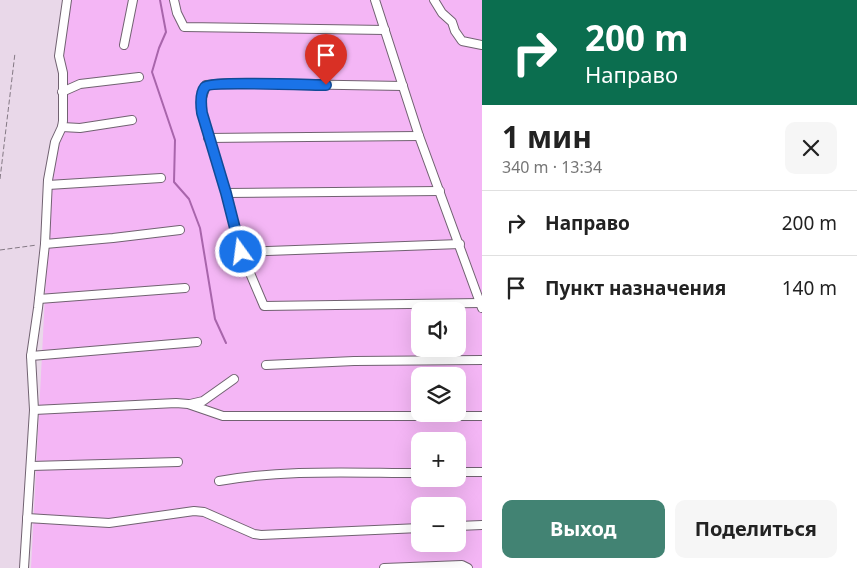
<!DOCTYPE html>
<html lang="ru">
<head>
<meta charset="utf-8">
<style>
  body { margin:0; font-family:"Noto Sans",sans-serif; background:#f6f6f6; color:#222; height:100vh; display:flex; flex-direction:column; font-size:19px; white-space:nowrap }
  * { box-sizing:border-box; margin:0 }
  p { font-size:16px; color:#767676 }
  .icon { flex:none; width:28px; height:28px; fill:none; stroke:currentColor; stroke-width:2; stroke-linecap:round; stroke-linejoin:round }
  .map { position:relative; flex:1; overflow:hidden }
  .side { display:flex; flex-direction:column; background:#fff; width:375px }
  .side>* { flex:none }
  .hud { background:#0b6e4f; color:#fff; overflow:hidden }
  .controls { position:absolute; left:411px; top:302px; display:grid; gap:10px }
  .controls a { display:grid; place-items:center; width:55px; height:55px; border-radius:10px; background:#fff; box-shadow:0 5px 20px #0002; font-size:25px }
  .pin { position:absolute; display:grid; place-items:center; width:42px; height:42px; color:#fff; margin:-51px -21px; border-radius:50% 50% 50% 0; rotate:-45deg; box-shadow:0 0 5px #0007 }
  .pin .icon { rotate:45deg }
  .me { position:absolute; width:55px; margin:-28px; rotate:346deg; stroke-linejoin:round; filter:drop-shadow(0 0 4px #0008) }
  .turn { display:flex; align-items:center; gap:18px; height:105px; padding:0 20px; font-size:22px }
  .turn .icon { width:65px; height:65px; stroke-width:2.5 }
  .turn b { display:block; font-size:35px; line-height:42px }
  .round { display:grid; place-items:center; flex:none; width:52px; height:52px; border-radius:10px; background:#f6f6f6 }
  .head { display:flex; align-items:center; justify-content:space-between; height:85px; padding:0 20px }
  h1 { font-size:30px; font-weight:700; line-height:38px }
  .action { display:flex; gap:10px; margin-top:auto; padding:10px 20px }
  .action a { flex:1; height:58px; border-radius:10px; background:#428373; color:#fff; font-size:20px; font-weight:700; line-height:58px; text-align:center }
  .action a+a { background:#f6f6f6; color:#222 }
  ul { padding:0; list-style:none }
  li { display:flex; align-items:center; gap:15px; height:65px; padding:0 20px; border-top:1px solid #e0e0e0 }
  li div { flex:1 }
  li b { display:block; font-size:19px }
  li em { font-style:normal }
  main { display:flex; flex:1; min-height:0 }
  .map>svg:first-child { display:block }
  .green { fill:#f4b6f5; fill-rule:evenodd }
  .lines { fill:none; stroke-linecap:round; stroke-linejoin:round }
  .stream { stroke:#a865ab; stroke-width:2 }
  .minor-casing { stroke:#716271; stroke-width:10 }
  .path { stroke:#847984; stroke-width:1; stroke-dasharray:5 2.5; stroke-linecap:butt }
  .minor { stroke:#fff; stroke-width:8 }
  .route-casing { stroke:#114b97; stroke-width:12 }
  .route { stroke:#1a73e8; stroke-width:9 }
</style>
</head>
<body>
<main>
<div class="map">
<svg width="482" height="568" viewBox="0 0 482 568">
  <rect width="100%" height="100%" fill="#e9d8e9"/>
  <!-- green -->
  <path class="green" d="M67,0h415v568h-451l18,-349 -2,-14 12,-69 5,-5 -6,-72zM420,311h38v38h-38zM420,376h38v38h-38zM420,441h38v38h-38zM420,506h38v38h-38z"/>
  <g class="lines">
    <!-- stream -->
    <polyline class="stream" points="160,0 166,32 159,48 152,72 175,140 174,182 189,199 200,228 215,319 226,343"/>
    <!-- minor casing -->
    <g class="minor-casing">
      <g id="minor">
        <polyline points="174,0 177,13 184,27 385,30"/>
        <polyline points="375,0 419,136 482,308"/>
        <polyline points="434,0 442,13 452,22 455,31 462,41 482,45"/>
        <polyline points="124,45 133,0"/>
        <polyline points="403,86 231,83 206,85 201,101 202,113 226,193 241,252 264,306 480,303"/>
        <polyline points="62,92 80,84 139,77"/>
        <polyline points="62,127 80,128 132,120"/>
        <polyline points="208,138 419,136"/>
        <polyline points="48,185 161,178"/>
        <polyline points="226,193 440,191"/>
        <polyline points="45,244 113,238 180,230"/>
        <polyline points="241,252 460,244"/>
        <polyline points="39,299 185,288"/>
        <polyline points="31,356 197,342"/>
        <polyline points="266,365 354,361 482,360"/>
        <polyline points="190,404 203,401 234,379"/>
        <polyline points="34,410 176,403 188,404 223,416 482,416"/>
        <polyline points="31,466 178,462"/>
        <polyline points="458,472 482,472"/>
        <path d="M219,481c66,-12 134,-8 201,-8"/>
        <polyline points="27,518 109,523 194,511 204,512 254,534 261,535 420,528"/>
        <polyline points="458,526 482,525"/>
        <polyline points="24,568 34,410 31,356 38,308 45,244 48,180 55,142 62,127 63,121 63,73 59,56 67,0"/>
        <polyline points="384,568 462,565 468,568"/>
      </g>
    </g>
    <!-- path -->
    <g class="path">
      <polyline points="0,179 15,53"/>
      <polyline points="0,250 37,245"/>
    </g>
    <!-- minor -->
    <use href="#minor" class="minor"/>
  </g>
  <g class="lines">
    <!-- route casing -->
    <g class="route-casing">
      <path id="route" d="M241,252l-15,-59 -24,-80c-1,-7 -2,-20 3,-26 5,-6 107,-2 121,-2"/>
    </g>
    <!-- route -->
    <use href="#route" class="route"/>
  </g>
</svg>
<div class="controls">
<a><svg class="icon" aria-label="sound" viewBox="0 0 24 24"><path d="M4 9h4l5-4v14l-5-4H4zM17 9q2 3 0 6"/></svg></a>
<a><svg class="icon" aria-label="layers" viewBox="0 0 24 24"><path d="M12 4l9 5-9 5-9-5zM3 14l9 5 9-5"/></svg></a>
<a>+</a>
<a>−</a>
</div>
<div class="pin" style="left:326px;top:85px;background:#d93025"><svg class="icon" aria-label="arrive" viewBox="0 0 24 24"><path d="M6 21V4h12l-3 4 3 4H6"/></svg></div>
<svg class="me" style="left:241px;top:252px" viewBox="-20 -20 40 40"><circle r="17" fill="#1a73e8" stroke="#fff" stroke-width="3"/><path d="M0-11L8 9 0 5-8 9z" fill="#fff"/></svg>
</div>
<section class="side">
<div class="hud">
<div class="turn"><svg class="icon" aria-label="right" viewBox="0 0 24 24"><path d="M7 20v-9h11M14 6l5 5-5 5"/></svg><div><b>200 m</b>Направо</div></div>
</div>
<div class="head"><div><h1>1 мин</h1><p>340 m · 13:34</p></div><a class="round"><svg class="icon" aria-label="close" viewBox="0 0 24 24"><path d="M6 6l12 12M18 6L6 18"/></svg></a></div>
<ul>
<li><svg class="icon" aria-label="right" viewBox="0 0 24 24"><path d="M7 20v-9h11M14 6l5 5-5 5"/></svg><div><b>Направо</b></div><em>200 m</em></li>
<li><svg class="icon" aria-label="arrive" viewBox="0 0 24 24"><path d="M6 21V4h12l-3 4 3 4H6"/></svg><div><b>Пункт назначения</b></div><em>140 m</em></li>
</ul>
<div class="action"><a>Выход</a><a>Поделиться</a></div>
</section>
</main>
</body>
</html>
